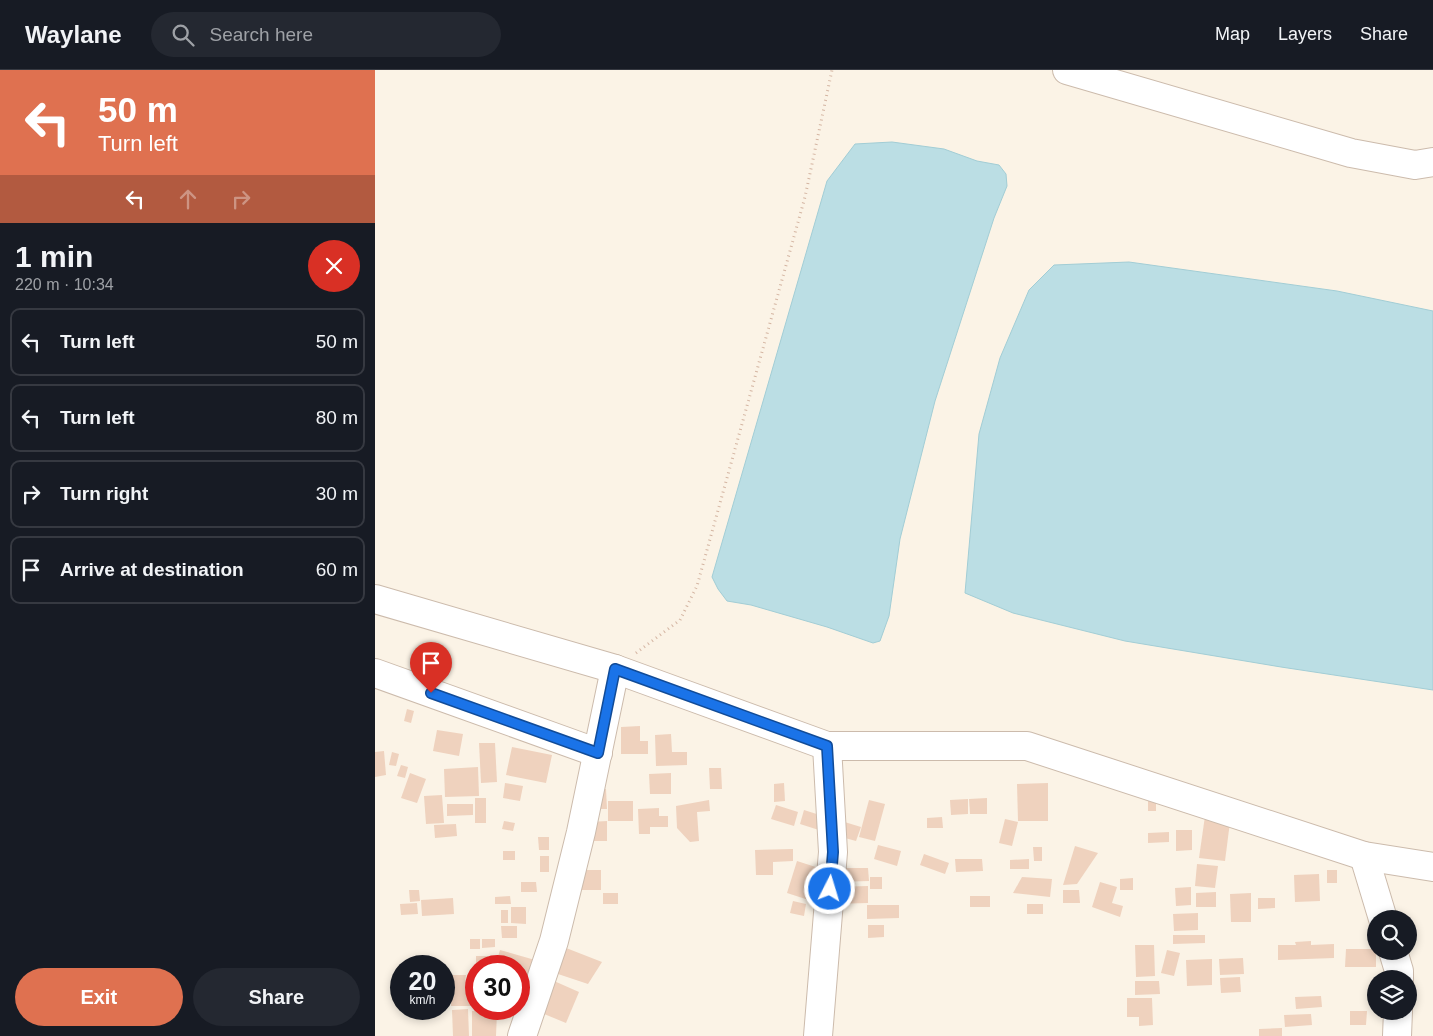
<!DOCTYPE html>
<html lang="en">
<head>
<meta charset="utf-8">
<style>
  body { margin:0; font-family:Helvetica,sans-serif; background:#242831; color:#f1f3f6; height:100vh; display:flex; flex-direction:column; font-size:19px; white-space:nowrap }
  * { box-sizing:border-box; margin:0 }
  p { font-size:16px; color:#9ea1a6 }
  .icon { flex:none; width:28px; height:28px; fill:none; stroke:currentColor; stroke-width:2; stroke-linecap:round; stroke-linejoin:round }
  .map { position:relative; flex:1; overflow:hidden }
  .side { display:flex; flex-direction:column; background:#171b24; width:375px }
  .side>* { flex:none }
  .top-card { background:#df7150; color:#fff; overflow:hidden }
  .fabs { position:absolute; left:992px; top:840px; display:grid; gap:10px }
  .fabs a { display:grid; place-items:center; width:50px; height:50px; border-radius:50%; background:#171b24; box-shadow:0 2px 8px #0003; font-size:25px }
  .speed { position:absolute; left:15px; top:885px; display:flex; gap:10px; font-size:25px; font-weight:700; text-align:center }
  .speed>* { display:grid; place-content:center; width:65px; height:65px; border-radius:50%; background:#171b24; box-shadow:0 2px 8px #0003; line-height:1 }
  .speed small { font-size:12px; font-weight:400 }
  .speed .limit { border:8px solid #d22; background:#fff; color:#111 }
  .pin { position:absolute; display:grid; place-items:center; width:42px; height:42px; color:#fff; margin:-51px -21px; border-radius:50% 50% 50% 0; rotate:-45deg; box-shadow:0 0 5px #0007 }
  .pin .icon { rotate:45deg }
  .me { position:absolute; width:55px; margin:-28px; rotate:5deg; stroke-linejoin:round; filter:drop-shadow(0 0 4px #0008) }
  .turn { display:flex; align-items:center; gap:18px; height:105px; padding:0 15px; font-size:22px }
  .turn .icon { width:65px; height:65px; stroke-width:2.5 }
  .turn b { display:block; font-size:35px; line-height:42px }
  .lanes { display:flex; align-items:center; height:48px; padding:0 15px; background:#0003; justify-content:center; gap:25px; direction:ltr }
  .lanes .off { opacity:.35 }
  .round { display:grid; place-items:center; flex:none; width:52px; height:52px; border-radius:26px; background:#242831 }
  .overview { display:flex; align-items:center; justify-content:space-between; height:85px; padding:0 15px }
  h1 { font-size:30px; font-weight:700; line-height:38px }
  .cta { display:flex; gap:10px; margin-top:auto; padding:10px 15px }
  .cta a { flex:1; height:58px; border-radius:30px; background:#df7150; color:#fff; font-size:20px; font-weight:700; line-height:58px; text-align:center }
  .cta a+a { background:#242831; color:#f1f3f6 }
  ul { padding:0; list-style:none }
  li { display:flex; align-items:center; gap:15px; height:68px; margin:0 10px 8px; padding:0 5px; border:2px solid #363941; border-radius:10px }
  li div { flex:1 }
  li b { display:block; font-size:19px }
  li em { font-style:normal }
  header { display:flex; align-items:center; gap:30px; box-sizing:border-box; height:70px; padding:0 25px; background:#171b24; border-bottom:1px solid #363941 }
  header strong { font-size:24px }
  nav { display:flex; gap:28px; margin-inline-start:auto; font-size:18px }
  .search { width:350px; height:45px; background:#242831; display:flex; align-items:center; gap:12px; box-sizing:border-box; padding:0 18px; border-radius:28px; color:#9ea1a6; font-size:19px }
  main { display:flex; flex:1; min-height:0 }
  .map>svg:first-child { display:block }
  .water { fill:#bbdee4; stroke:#a2cdd5 }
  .building { fill:#efd2be }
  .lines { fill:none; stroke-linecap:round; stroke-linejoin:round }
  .minor-casing { stroke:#ccbbac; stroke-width:30 }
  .path { stroke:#d4b5a2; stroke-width:3; stroke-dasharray:1 4; stroke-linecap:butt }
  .minor { stroke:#fff; stroke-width:28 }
  .route-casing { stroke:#114b97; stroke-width:12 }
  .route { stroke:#1a73e8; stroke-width:9 }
</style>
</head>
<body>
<header>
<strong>Waylane</strong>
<div class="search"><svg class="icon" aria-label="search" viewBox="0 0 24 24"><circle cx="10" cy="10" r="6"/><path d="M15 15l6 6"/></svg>Search here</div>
<nav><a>Map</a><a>Layers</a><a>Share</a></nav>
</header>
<main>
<section class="side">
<div class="top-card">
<div class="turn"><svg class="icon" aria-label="left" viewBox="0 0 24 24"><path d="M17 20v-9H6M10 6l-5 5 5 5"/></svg><div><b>50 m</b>Turn left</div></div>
<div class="lanes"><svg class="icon" aria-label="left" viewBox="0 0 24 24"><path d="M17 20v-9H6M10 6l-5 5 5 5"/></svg><svg class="icon off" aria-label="ahead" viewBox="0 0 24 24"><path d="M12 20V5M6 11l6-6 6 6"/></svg><svg class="icon off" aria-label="right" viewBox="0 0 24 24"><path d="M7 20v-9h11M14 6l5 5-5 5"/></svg></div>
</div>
<div class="overview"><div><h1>1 min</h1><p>220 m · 10:34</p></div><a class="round" style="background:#d93025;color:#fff"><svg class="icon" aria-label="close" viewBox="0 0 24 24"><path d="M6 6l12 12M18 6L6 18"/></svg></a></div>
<ul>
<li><svg class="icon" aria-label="left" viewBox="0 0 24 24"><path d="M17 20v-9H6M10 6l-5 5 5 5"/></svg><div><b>Turn left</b></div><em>50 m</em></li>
<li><svg class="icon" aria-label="left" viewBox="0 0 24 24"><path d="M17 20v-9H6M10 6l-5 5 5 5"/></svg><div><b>Turn left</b></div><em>80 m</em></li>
<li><svg class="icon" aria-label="right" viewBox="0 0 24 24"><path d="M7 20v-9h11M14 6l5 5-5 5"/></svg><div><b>Turn right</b></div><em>30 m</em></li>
<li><svg class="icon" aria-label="arrive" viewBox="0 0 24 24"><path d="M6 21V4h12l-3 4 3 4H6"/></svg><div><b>Arrive at destination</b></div><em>60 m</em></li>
</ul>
<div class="cta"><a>Exit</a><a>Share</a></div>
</section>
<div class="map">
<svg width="1058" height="966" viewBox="0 0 1058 966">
  <rect width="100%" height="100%" fill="#fbf3e6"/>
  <!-- water -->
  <g class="water">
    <polygon points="517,72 569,79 602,91 624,95 631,104 632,116 619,148 560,331 525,469 514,546 505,571 498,573 452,557 376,535 352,531 343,519 337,507 452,111 480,74"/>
    <polygon points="754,192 962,221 1058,241 1058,620 906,597 750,571 638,543 590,523 604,364 625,288 654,220 679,195"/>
  </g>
  <!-- building -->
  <g class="building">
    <polygon points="32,639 39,641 36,653 29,651"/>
    <polygon points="265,656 265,671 273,671 273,684 246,684 246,657"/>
    <polygon points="62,660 88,664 84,686 58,681"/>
    <polygon points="296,664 297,682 312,682 312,695 281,696 280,665"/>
    <polygon points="104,673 120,673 122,712 106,713"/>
    <polygon points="137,677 177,685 171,713 131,705"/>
    <polygon points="9,681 11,705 0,707 0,682"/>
    <polygon points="17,682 24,684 21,696 14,695"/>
    <polygon points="26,695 33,697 30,708 22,706"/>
    <polygon points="103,697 104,726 70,727 69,699"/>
    <polygon points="334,698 346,698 347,719 335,719"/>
    <polygon points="35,703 51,709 42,733 26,728"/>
    <polygon points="296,703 296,724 275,724 274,704"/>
    <polygon points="130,713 148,716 145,731 128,728"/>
    <polygon points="409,713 410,731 399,732 399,714"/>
    <polygon points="673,713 673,751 643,751 642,714"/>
    <polygon points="231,719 232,739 216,739 216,720"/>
    <polygon points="67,725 69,753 51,754 49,726"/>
    <polygon points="781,727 781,741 773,741 773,728"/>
    <rect x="100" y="728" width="11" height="25"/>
    <polygon points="612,728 612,744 595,744 594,729"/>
    <polygon points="593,729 593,744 576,745 575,730"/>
    <polygon points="334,730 335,741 322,742 324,771 315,772 302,758 301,736"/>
    <polygon points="494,730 510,734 500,771 484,767"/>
    <rect x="233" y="731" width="25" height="20"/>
    <polygon points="72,734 98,734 98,745 72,746"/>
    <polygon points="401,735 423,742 419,756 396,749"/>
    <polygon points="284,738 284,746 293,746 293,757 275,757 275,764 264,764 263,739"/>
    <polygon points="429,740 451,747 447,761 425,754"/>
    <polygon points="830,746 855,752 850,791 824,788"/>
    <polygon points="567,747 568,758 552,758 552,748"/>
    <polygon points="630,749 643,752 637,776 624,773"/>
    <polygon points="463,750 486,757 481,771 459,765"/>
    <polygon points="129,751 140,753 138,761 127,759"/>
    <polygon points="232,751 232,771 216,771 216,752"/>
    <polygon points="81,754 82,766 60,768 59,755"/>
    <polygon points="801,760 817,760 817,780 801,781"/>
    <polygon points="794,762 794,772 773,773 773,763"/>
    <polygon points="163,767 174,767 174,780 164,780"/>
    <polygon points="503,775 526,781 522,796 499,789"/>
    <polygon points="700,776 723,783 702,814 688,815"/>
    <polygon points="658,777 667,777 667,791 659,791"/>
    <polygon points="418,779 418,791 398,792 398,805 381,805 380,780"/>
    <rect x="128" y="781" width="12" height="9"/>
    <polygon points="549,784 574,793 570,804 545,795"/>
    <rect x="165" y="786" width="9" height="16"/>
    <polygon points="580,789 607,789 608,801 581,802"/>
    <polygon points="654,789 654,799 635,799 635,790"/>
    <polygon points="422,791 453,801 443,833 412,823"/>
    <polygon points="822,794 843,796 840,818 820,816"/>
    <polygon points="461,798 493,798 494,811 462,812"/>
    <rect x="202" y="800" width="24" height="20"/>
    <rect x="952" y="800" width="10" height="13"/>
    <polygon points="944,804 945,831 920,832 919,805"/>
    <rect x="495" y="807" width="12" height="12"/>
    <polygon points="647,807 677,809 675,827 638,823"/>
    <polygon points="758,808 758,820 745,820 745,809"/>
    <polygon points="146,812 161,812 162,822 146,822"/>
    <polygon points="725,812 742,817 737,833 748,836 745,847 717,837"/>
    <polygon points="493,816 493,833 459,834 458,817"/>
    <polygon points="816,817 816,835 801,836 800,818"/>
    <polygon points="34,820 44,820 45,831 35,832"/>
    <polygon points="688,820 704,820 705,833 688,833"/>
    <polygon points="841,822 841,837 821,837 821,823"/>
    <rect x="228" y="823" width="15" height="11"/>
    <polygon points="876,823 876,852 856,852 855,824"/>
    <polygon points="135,826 136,834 120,834 120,827"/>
    <rect x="595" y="826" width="20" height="11"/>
    <polygon points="78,828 79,844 47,846 46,830"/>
    <polygon points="883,828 900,828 900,838 883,839"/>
    <polygon points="418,831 431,834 429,846 415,843"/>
    <polygon points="42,833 43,844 26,845 25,834"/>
    <rect x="652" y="834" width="16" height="10"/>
    <polygon points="492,835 524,835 524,848 492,849"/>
    <polygon points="136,837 151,837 151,854 136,853"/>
    <rect x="126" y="840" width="7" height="13"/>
    <polygon points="823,843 823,860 799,861 798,844"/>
    <polygon points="493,855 509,855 509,867 493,868"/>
    <polygon points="126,856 142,856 142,868 127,868"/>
    <polygon points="798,865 830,865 830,873 798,874"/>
    <rect x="95" y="869" width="10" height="10"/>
    <polygon points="107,869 120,869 120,877 107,878"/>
    <polygon points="936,871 936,875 959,874 959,888 903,890 903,875 921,875 920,872"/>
    <polygon points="760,875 779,875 780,906 761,907"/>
    <polygon points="186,876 227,892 213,914 180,903"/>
    <polygon points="971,879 1001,879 1001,897 970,897"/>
    <polygon points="125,880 160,890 153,912 144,910 144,896 120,896"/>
    <polygon points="792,880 805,883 799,906 786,903"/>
    <rect x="101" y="886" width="12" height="9"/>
    <polygon points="868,888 869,904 845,905 844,889"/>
    <polygon points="837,889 837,915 812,916 811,890"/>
    <polygon points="76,905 91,905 90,912 101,912 101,936 76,936"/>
    <polygon points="170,907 204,922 191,953 157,939"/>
    <polygon points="865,907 866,922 846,923 845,908"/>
    <polygon points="760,911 784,911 785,924 760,925"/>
    <polygon points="946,926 947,937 921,939 920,927"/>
    <polygon points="752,928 777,928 778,955 764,956 764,947 752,947"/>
    <polygon points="93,939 94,966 78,966 77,940"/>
    <polygon points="97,941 122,942 121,966 97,966"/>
    <polygon points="975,941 992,941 991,955 975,955"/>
    <polygon points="936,944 937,955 910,957 909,945"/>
    <polygon points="907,958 907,966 884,966 884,959"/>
  </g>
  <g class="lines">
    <!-- minor casing -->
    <g class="minor-casing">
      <g id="minor">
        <polyline points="692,0 976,83 1040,95 1058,92"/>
        <polyline points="0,529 240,599 452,676 652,676 989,786 1058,797"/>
        <polyline points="0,603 223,683"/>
        <polyline points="989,786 1008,849"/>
        <polyline points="1018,881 1024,901 1024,909"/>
        <polyline points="147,966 179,871 206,762 240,599"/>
        <polyline points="443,966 458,782 452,676"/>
        <polyline points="1022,966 1023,941"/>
      </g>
    </g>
    <!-- path -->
    <polyline class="path" points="261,583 305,550 322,516 430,127 457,0"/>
    <!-- minor -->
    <use href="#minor" class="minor"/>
  </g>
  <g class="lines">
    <!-- route casing -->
    <g class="route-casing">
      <polyline id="route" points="56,623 223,683 240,599 452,676 458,782 455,819"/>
    </g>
    <!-- route -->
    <use href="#route" class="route"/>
  </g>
</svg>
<div class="fabs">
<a><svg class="icon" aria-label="search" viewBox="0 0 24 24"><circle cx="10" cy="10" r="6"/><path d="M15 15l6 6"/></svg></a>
<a><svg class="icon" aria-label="layers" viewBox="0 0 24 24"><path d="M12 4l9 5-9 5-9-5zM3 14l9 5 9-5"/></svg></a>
</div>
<div class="speed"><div>20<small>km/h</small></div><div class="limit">30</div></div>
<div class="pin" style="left:56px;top:623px;background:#d93025"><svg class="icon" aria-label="arrive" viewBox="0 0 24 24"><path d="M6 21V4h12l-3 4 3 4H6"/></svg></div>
<svg class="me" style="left:455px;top:819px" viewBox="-20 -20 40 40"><circle r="17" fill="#1a73e8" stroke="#fff" stroke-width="3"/><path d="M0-11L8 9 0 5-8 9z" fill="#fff"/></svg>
</div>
</main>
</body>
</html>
